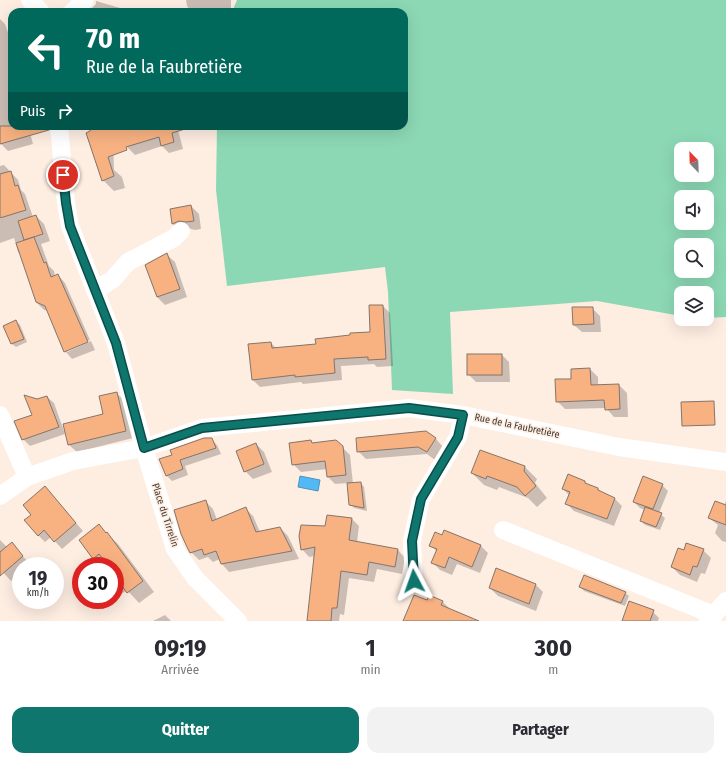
<!DOCTYPE html>
<html lang="fr">
<head>
<meta charset="utf-8">
<style>
  body { margin:0; font-family:"Fira Sans Condensed",sans-serif; background:#f2f2f3; color:#2b2b33; height:100vh; display:flex; flex-direction:column; font-size:15px; white-space:nowrap }
  * { box-sizing:border-box; margin:0 }
  p { font-size:13px; color:#7c7c81 }
  .icon { flex:none; width:22px; height:22px; fill:none; stroke:currentColor; stroke-width:2; stroke-linecap:round; stroke-linejoin:round }
  .map { position:relative; height:621px; overflow:hidden }
  .sheet { display:flex; flex-direction:column; background:#fff; flex:1 }
  .sheet>* { flex:none }
  .guide { position:absolute; left:8px; top:8px; width:400px; height:122px; border-radius:12px; box-shadow:0 4px 16px #0002; background:#00695c; color:#fff; overflow:hidden }
  .needle { width:26px; rotate:337deg }
  .fabs { position:absolute; left:674px; top:142px; display:grid; gap:8px }
  .fabs a { display:grid; place-items:center; width:40px; height:40px; border-radius:8px; background:#fff; box-shadow:0 4px 16px #0002; font-size:20px }
  .speed { position:absolute; left:12px; top:557px; display:flex; gap:8px; font-size:20px; font-weight:700; text-align:center }
  .speed>* { display:grid; place-content:center; width:52px; height:52px; border-radius:50%; background:#fff; box-shadow:0 4px 16px #0002; line-height:1 }
  .speed small { font-size:10px; font-weight:400 }
  .speed .limit { border:6px solid #d22; background:#fff; color:#111 }
  .pin { position:absolute; display:grid; place-items:center; width:34px; height:34px; color:#fff; margin:-17px; border:2px solid #fff; border-radius:50%; box-shadow:0 1px 4px #0007 }
  .me { position:absolute; width:44px; margin:-22px; rotate:356deg; stroke-linejoin:round; filter:drop-shadow(0 0 3px #0008) }
  .turn { display:flex; align-items:center; gap:14px; height:84px; padding:0 12px; font-size:18px }
  .turn .icon { width:52px; height:52px; stroke-width:2.5 }
  .turn b { display:block; font-size:28px; line-height:34px }
  .then { display:flex; align-items:center; height:38px; padding:0 12px; background:#0003; gap:8px; font-size:15px }
  .eta { display:flex; justify-content:space-evenly; align-items:center; height:68px; text-align:center }
  .eta b { font-size:24px; font-weight:700; line-height:28px }
  .cta { display:flex; gap:8px; margin-top:auto; padding:8px 12px }
  .cta a { flex:1; height:46px; border-radius:12px; background:#0f766e; color:#fff; font-size:16px; font-weight:700; line-height:46px; text-align:center }
  .cta a+a { background:#f2f2f3; color:#2b2b33 }
  .map>svg:first-child { display:block }
  .green { fill:#8cd8b4; fill-rule:evenodd }
  .water { fill:#52b9f5; stroke:#4d93bb }
  .shadow { fill:#0003 }
  .building { fill:#f8b282; stroke:#84756b }
  .lines { fill:none; stroke-linecap:round; stroke-linejoin:round }
  .minor { stroke:#fff; stroke-width:18 }
  .route-casing { stroke:#0a4d48; stroke-width:10 }
  .route { stroke:#0f766e; stroke-width:7 }
  .labels { text-anchor:middle; dominant-baseline:central; stroke-width:3; stroke-linejoin:round; paint-order:stroke }
  .street-label { font-size:10px; fill:#403a35; stroke:#feede1 }
</style>
</head>
<body>
<div class="map">
<svg width="726" height="621" viewBox="0 0 726 621">
  <rect width="100%" height="100%" fill="#feede1"/>
  <!-- green -->
  <path class="green" d="M237,0h489v317l-19,1v-25h-26v23l-84,-15 -147,11 3,82 -61,-4 -4,-98 -3,-25 -158,19 -11,-96 1,-64h187v-114h-172zM681,149h26v26h-26zM681,197h26v26h-26zM681,245h26v26h-26z"/>
  <!-- water -->
  <polygon class="water" points="300,476 320,480 318,491 298,487"/>
  <!-- shadow -->
  <g class="shadow">
    <polygon points="186,0 231,0 231,12 192,12 187,6"/>
    <polygon points="96,1 134,12 92,12 90,10 96,4"/>
    <polygon points="0,19 5,24 12,44 12,126 25,126 29,129 33,144 8,151 0,143"/>
    <polygon points="127,126 177,126 183,149 169,153 162,146 135,155 127,147"/>
    <polygon points="88,133 113,140 114,170 122,177 125,188 114,191 103,180"/>
    <polygon points="4,165 18,180 21,190 25,194 33,217 36,216 44,224 50,241 41,244 49,266 54,271 55,276 58,275 65,283 90,340 67,350 67,352 91,341 95,350 72,359 65,351 48,311 44,310 36,302 21,255 18,252 14,238 0,243 0,219 2,218 0,211 0,166"/>
    <polygon points="191,206 199,214 201,229 195,230 187,228 181,232 173,224 171,210"/>
    <polygon points="167,255 175,262 187,297 165,305 157,297 146,265"/>
    <polygon points="370,306 383,306 390,313 393,366 377,367 374,364 341,366 342,380 303,384 301,382 260,387 253,380 271,343 277,349 317,345 371,333"/>
    <polygon points="592,308 600,316 601,332 582,332 574,325"/>
    <polygon points="16,321 20,325 27,342 16,347 12,344 4,326"/>
    <polygon points="502,355 509,362 510,382 476,382 468,374"/>
    <polygon points="590,369 598,377 598,386 619,385 627,393 628,417 614,417 606,408 565,409 557,401 572,380"/>
    <polygon points="116,393 124,400 133,438 77,452 69,445 64,425 105,415"/>
    <polygon points="47,397 54,403 65,434 30,446 23,439 33,416 37,400"/>
    <polygon points="426,432 436,439 443,447 435,460 427,454 366,459 358,451"/>
    <polygon points="211,439 217,445 221,454 185,466 188,475 172,481 166,475 173,455"/>
    <polygon points="311,441 313,444 342,447 350,455 353,484 361,483 364,487 367,511 354,508 350,504 348,483 335,484 327,476 327,469 301,472 293,464"/>
    <polygon points="256,444 264,452 272,472 253,479 245,471"/>
    <polygon points="481,451 525,467 537,479 535,483 547,498 537,507 528,498 499,487 497,490 484,485 472,473"/>
    <polygon points="585,482 589,486 598,489 602,493 614,498 622,506 614,526 574,511 566,503 569,495 563,489"/>
    <polygon points="662,485 668,491 659,513 665,518 660,530 645,525 641,521 645,510 640,508 634,502"/>
    <polygon points="52,495 83,531 62,549 51,537 45,542 38,535"/>
    <polygon points="205,501 213,509 217,520 245,508 253,516 260,532 280,528 288,536 299,559 229,572 222,564 220,559 213,562 208,557 199,560 191,552"/>
    <polygon points="726,501 726,542 722,541 715,533 718,525 709,518 724,505"/>
    <polygon points="352,519 359,526 357,542 398,550 405,558 402,574 377,569 374,582 349,578 344,615 340,614 339,621 307,621 315,556 309,557 302,549 326,527"/>
    <polygon points="99,526 118,544 154,592 139,603 127,590 123,593 115,586 115,566 99,566 80,540"/>
    <polygon points="445,531 481,546 488,553 480,573 457,564 452,575 440,570 432,562 437,552 431,545 443,536"/>
    <polygon points="0,540 7,547 19,552 30,564 28,566 21,566 21,573 11,581 0,569"/>
    <polygon points="703,550 711,558 705,574 701,573 697,582 680,575 672,567 685,551"/>
    <polygon points="536,585 543,592 536,611 498,596 490,588"/>
    <polygon points="580,587 625,593 629,596 625,606 584,591"/>
    <polygon points="429,596 443,602 450,609 469,621 407,621 427,602"/>
    <polygon points="651,610 659,618 658,621 623,621"/>
    <polygon points="165,615 171,621 153,621"/>
  </g>
  <!-- building -->
  <g class="building">
    <polygon points="0,126 48,126 49,130 0,144"/>
    <polygon points="97,126 184,126 185,129 172,133 174,142 161,146 159,137 126,147 127,150 108,157 114,176 102,181 86,133 90,131 90,128"/>
    <polygon points="11,171 15,186 18,185 26,210 0,218 0,174"/>
    <polygon points="191,205 194,221 186,222 179,221 172,224 170,209"/>
    <polygon points="36,215 43,234 24,240 18,221"/>
    <polygon points="34,237 44,263 46,262 51,277 58,274 88,342 64,352 45,306 36,302 16,243"/>
    <polygon points="167,253 180,289 157,297 145,265"/>
    <polygon points="369,305 383,305 386,359 368,360 368,357 334,359 335,373 295,377 295,375 252,380 248,344 271,342 272,348 316,344 315,339 350,335 350,333 370,332"/>
    <polygon points="572,307 593,307 594,324 573,325"/>
    <polygon points="16,320 24,339 11,344 3,326"/>
    <rect x="467" y="354" width="35" height="21"/>
    <polygon points="590,368 591,385 619,384 620,409 605,410 604,400 556,402 555,379 571,379 571,369"/>
    <polygon points="117,392 126,431 68,445 63,424 103,414 99,396"/>
    <polygon points="24,395 37,399 47,396 59,427 22,440 14,421 32,415"/>
    <polygon points="714,401 715,425 682,426 681,402"/>
    <polygon points="426,431 436,438 427,452 418,447 357,452 356,438"/>
    <polygon points="204,438 212,438 216,448 180,460 183,469 166,476 159,459 172,455 170,450"/>
    <polygon points="311,440 312,443 336,440 343,446 346,475 327,477 325,461 292,465 289,443"/>
    <polygon points="256,443 264,464 244,472 236,451"/>
    <polygon points="480,450 525,466 524,471 536,486 525,496 517,487 487,476 486,479 471,473"/>
    <polygon points="568,474 585,481 585,483 598,488 598,490 615,498 607,519 565,504 570,492 562,489"/>
    <polygon points="643,476 663,484 653,509 633,502"/>
    <polygon points="361,482 364,508 349,505 347,483"/>
    <polygon points="45,486 76,523 54,542 44,530 38,536 24,520 31,515 23,505"/>
    <polygon points="206,500 212,521 246,507 256,532 280,527 292,551 221,564 216,551 204,555 202,549 190,553 187,547 181,534 174,510"/>
    <polygon points="715,501 726,505 726,525 708,518"/>
    <polygon points="645,507 662,513 656,527 640,521"/>
    <polygon points="327,515 352,518 349,540 398,549 395,567 369,562 367,575 341,571 337,608 332,608 331,621 307,621 315,547 301,550 299,536 301,525 325,526"/>
    <polygon points="99,524 106,533 107,532 143,581 127,593 115,576 115,566 108,566 99,554 93,559 79,540"/>
    <polygon points="444,530 481,545 472,567 449,557 445,568 431,563 437,549 429,546 435,532 442,535"/>
    <polygon points="12,542 23,556 0,576 0,552"/>
    <polygon points="686,543 704,549 697,567 693,566 690,575 671,567 678,548 684,550"/>
    <polygon points="496,568 536,584 529,604 489,588"/>
    <polygon points="584,575 626,592 621,603 579,587"/>
    <polygon points="414,595 427,600 429,595 443,601 441,605 479,621 403,621"/>
    <polygon points="629,601 654,610 650,621 622,621"/>
  </g>
  <g class="lines">
    <!-- minor -->
    <g class="minor">
      <polyline points="30,0 41,12"/>
      <polyline points="72,12 85,0"/>
      <polyline points="59,126 66,203 70,226 116,343 144,448 175,549 195,578 238,621"/>
      <polyline points="95,291 113,279 128,262 174,238 181,231"/>
      <polyline points="0,415 27,477"/>
      <polyline points="0,496 27,477 73,461 144,448 202,428 409,408 463,415 619,447 726,462"/>
      <polyline points="503,530 714,615"/>
      <polyline points="414,581 412,541 421,499 458,437 463,415"/>
      <polyline points="708,621 726,601"/>
    </g>
  </g>
  <g class="lines">
    <!-- route casing -->
    <g class="route-casing">
      <polyline id="route" points="63,175 66,203 70,226 116,343 144,448 202,428 409,408 463,415 458,437 421,499 412,541 414,581"/>
    </g>
    <!-- route -->
    <use href="#route" class="route"/>
  </g>
  <g class="labels">
    <!-- street labels -->
    <g class="street-label">
      <text transform="translate(517 426) rotate(12)">Rue de la Faubretière</text>
      <text transform="translate(165 515) rotate(72)">Place du Tirrelin</text>
    </g>
  </g>
</svg>
<div class="fabs">
<a><svg class="needle" viewBox="-14 -14 28 28"><path d="M0-13l5 13h-10z" fill="#e53935"/><path d="M0 13l5-13h-10z" fill="#7c7c81"/></svg></a>
<a><svg class="icon" aria-label="sound" viewBox="0 0 24 24"><path d="M4 9h4l5-4v14l-5-4H4zM17 9q2 3 0 6"/></svg></a>
<a><svg class="icon" aria-label="search" viewBox="0 0 24 24"><circle cx="10" cy="10" r="6"/><path d="M15 15l6 6"/></svg></a>
<a><svg class="icon" aria-label="layers" viewBox="0 0 24 24"><path d="M12 4l9 5-9 5-9-5zM3 14l9 5 9-5"/></svg></a>
</div>
<div class="speed"><div>19<small>km/h</small></div><div class="limit">30</div></div>
<div class="pin" style="left:63px;top:175px;background:#d93025"><svg class="icon" aria-label="arrive" viewBox="0 0 24 24"><path d="M6 21V4h12l-3 4 3 4H6"/></svg></div>
<svg class="me" style="left:414px;top:581px" viewBox="-20 -20 40 40"><path d="M0-17L14 15 0 8-14 15z" fill="#0f766e" stroke="#fff" stroke-width="4"/></svg>
<div class="guide">
<div class="turn"><svg class="icon" aria-label="left" viewBox="0 0 24 24"><path d="M17 20v-9H6M10 6l-5 5 5 5"/></svg><div><b>70 m</b>Rue de la Faubretière</div></div>
<div class="then">Puis<svg class="icon" aria-label="right" viewBox="0 0 24 24"><path d="M7 20v-9h11M14 6l5 5-5 5"/></svg></div>
</div>
</div>
<section class="sheet">
<div class="eta">
<div><b>09:19</b><p>Arrivée</p></div>
<div><b>1</b><p>min</p></div>
<div><b>300</b><p>m</p></div>
</div>
<div class="cta"><a>Quitter</a><a>Partager</a></div>
</section>
</body>
</html>
